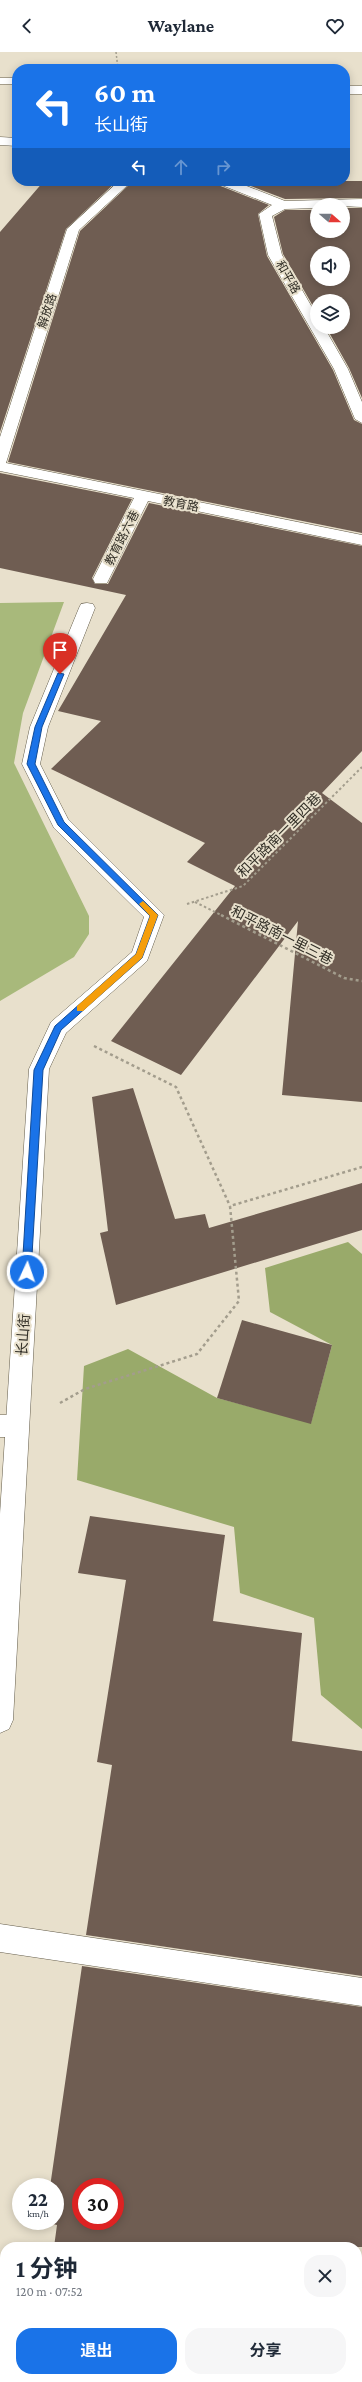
<!DOCTYPE html>
<html lang="zh">
<head>
<meta charset="utf-8">
<style>
  body { margin:0; font-family:"Crimson Pro","Noto Sans SC",serif; background:#f6f6f7; color:#1f2937; height:100vh; display:flex; flex-direction:column; font-size:15px; white-space:nowrap }
  * { box-sizing:border-box; margin:0 }
  p { font-size:13px; color:#747a83 }
  .icon { flex:none; width:22px; height:22px; fill:none; stroke:currentColor; stroke-width:2; stroke-linecap:round; stroke-linejoin:round }
  .map { position:relative; flex:1; overflow:hidden }
  .side { position:absolute; left:0px; top:2190px; width:362px; height:140px; display:flex; flex-direction:column; background:#fff; border-radius:16px 16px 0 0; box-shadow:0 2px 10px #0003 }
  .side>* { flex:none }
  .banner { position:absolute; left:12px; top:12px; width:338px; height:122px; border-radius:16px; box-shadow:0 2px 10px #0003; background:#1a73e8; color:#fff; overflow:hidden }
  .needle { width:26px; rotate:110deg }
  .tools { position:absolute; left:310px; top:146px; display:grid; gap:8px }
  .tools a { display:grid; place-items:center; width:40px; height:40px; border-radius:50%; background:#fff; box-shadow:0 2px 10px #0003; font-size:20px }
  .speed { position:absolute; left:12px; top:2126px; display:flex; gap:8px; font-size:20px; font-weight:700; text-align:center }
  .speed>* { display:grid; place-content:center; width:52px; height:52px; border-radius:50%; background:#fff; box-shadow:0 2px 10px #0003; line-height:1 }
  .speed small { font-size:10px; font-weight:400 }
  .speed .limit { border:6px solid #d22; background:#fff; color:#111 }
  .pin { position:absolute; display:grid; place-items:center; width:34px; height:34px; color:#fff; margin:-41px -17px; border-radius:50% 50% 50% 0; rotate:-45deg; box-shadow:0 0 4px #0007 }
  .pin .icon { rotate:45deg }
  .me { position:absolute; width:44px; margin:-22px; rotate:3deg; stroke-linejoin:round; filter:drop-shadow(0 0 3px #0008) }
  .turn { display:flex; align-items:center; gap:14px; height:84px; padding:0 16px; font-size:18px }
  .turn .icon { width:52px; height:52px; stroke-width:2.5 }
  .turn b { display:block; font-size:28px; line-height:34px }
  .lanes { display:flex; align-items:center; height:38px; padding:0 16px; background:#0003; justify-content:center; gap:20px; direction:ltr }
  .lanes .off { opacity:.35 }
  .round { display:grid; place-items:center; flex:none; width:42px; height:42px; border-radius:16px; background:#f6f6f7 }
  .overview { display:flex; align-items:center; justify-content:space-between; height:68px; padding:0 16px }
  h1 { font-size:24px; font-weight:700; line-height:30px }
  .primary-button { display:flex; gap:8px; margin-top:auto; padding:8px 16px }
  .primary-button a { flex:1; height:46px; border-radius:16px; background:#1a73e8; color:#fff; font-size:16px; font-weight:700; line-height:46px; text-align:center }
  .primary-button a+a { background:#f6f6f7; color:#1f2937 }
  header { display:flex; justify-content:space-between; align-items:center; height:52px; padding:0 16px; background:#fff; font-size:18px; font-weight:700 }
  .map>svg:first-child { display:block }
  .green { fill:#a8b97b }
  .forest { fill:#99aa6a }
  .building { fill:#6f5d52; fill-rule:evenodd }
  .lines { fill:none; stroke-linecap:round; stroke-linejoin:round }
  .service-casing { stroke:#645d4b; stroke-width:1 }
  .minor-casing { stroke:#645d4b; stroke-width:1 }
  .path-far2 { stroke:#a39d8d; stroke-width:1.5; stroke-dasharray:2 2; stroke-linecap:butt }
  .path-far1 { stroke:#a39d8d; stroke-width:2; stroke-dasharray:2.5 2.5; stroke-linecap:butt }
  .path { stroke:#a39d8d; stroke-width:2.5; stroke-dasharray:3 3; stroke-linecap:butt }
  .service { fill:#fff; fill-rule:evenodd }
  .minor { fill:#fff; fill-rule:evenodd }
  .route { fill:#1a73e8; stroke:#114b97 }
  .slow { fill:#f59e0b }
  .labels { text-anchor:middle; dominant-baseline:central; stroke-width:4; stroke-linejoin:round; paint-order:stroke }
  .far-street-label { font-size:12px; fill:#312e26; stroke:#e8e0cc }
  .street-label { font-size:14px; fill:#312e26; stroke:#e8e0cc }
</style>
</head>
<body>
<header><svg class="icon" aria-label="back" viewBox="0 0 24 24"><path d="M15 5l-7 7 7 7"/></svg>Waylane<svg class="icon" aria-label="heart" viewBox="0 0 24 24"><path d="M12 20l-8-8c-3-5 5-10 8-4 3-6 11-1 8 4z"/></svg></header>
<div class="map">
<svg width="362" height="2330" viewBox="0 0 362 2330">
  <rect width="100%" height="100%" fill="#e8e0cc"/>
  <!-- green -->
  <polygon class="green" points="64,550 23,661 14,711 89,864 89,882 74,905 0,949 0,551"/>
  <!-- forest -->
  <polygon class="forest" points="348,1190 362,1202 362,1677 321,1643 314,1566 240,1541 234,1475 77,1428 84,1314 128,1297 217,1346 311,1371 332,1293 270,1260 265,1216"/>
  <!-- building -->
  <g class="building">
    <polygon points="44,129 117,129 66,177 0,380 0,180"/>
    <polygon points="133,129 216,129 218,133 269,153 258,162 267,204 333,318 354,368 362,372 362,481 8,410 80,179"/>
    <polygon points="238,129 362,129 362,146 285,147"/>
    <path d="M343,156h19v190l-13,-30 -23,-41h17v-26h-26v12l-34,-59 -9,-37 11,-7h32v21h26zM317,201h26v26h-26z"/>
    <polygon points="0,421 132,447 92,526 95,532 108,532 149,451 362,494 362,699 322,741 362,771 362,1050 282,1043 298,869 181,1023 111,989 235,834 187,810 205,791 51,717 101,669 58,659 126,543 0,516"/>
    <polygon points="133,1036 175,1167 205,1162 209,1176 362,1131 362,1178 116,1253 100,1181 108,1179 92,1045"/>
    <polygon points="242,1268 332,1293 311,1372 217,1346"/>
    <polygon points="90,1464 225,1483 213,1569 302,1581 292,1689 362,1699 362,1924 86,1883 112,1713 97,1710 126,1528 78,1521"/>
    <path d="M82,1914l280,41v240h-308l3,-22 -12,-3 10,-1v-34h-5zM81,2135h34v34h-34z"/>
  </g>
  <g class="lines">
    <!-- service casing -->
    <g class="service-casing">
      <g id="service">
        <polygon points="0,1363 17,1363 25,1367 28,1374 25,1381 17,1385 0,1385"/>
        <polygon points="0,1872 362,1926 362,1954 0,1900"/>
      </g>
    </g>
    <!-- minor casing -->
    <g class="minor-casing">
      <g id="minor">
        <rect x="0" y="26" width="17" height="6"/>
        <rect x="345" y="34" width="17" height="8"/>
        <polygon points="0,85 17,86 17,94 0,93"/>
        <polygon points="119,129 132,129 79,178 6,411 362,483 362,493 148,449 107,531 95,531 93,527 134,446 0,419 0,385 67,177"/>
        <polygon points="217,129 234,129 285,149 362,147 362,155 317,153 317,156 285,157 272,164 282,203 317,264 317,275 324,275 348,317 362,350 362,371 355,367 334,317 268,203 259,162 272,153 219,132"/>
        <polygon points="87,551 93,552 95,556 48,675 40,712 68,767 164,863 147,909 66,981 49,1017 13,1668 9,1677 0,1681 0,1462 29,1017 51,970 132,900 144,865 54,776 22,712 30,675 79,556 81,552"/>
      </g>
    </g>
    <!-- path-far2 -->
    <polyline class="path-far2" points="116,0 118,17"/>
    <!-- path-far1 -->
    <g class="path-far1">
      <polyline points="195,850 223,864"/>
      <polyline points="187,852 243,834 362,715"/>
    </g>
    <!-- path -->
    <g class="path">
      <polyline points="221,863 344,926 362,929"/>
      <polyline points="94,994 176,1035 230,1154"/>
      <polyline points="60,1351 85,1337 197,1302 239,1249 230,1154 362,1115"/>
    </g>
    <!-- service -->
    <use href="#service" class="service"/>
    <!-- minor -->
    <use href="#minor" class="minor"/>
  </g>
  <!-- route -->
  <polygon class="route" points="58,621 64,622 42,675 35,712 64,770 158,863 142,906 61,978 43,1018 31,1220 27,1224 22,1220 34,1018 55,974 136,902 150,864 58,773 27,712 35,675"/>
  <!-- slow -->
  <polygon class="slow" points="143,849 158,863 142,906 83,959 77,959 77,954 136,902 150,864 139,852"/>
  <g class="labels">
    <!-- far-street labels -->
    <g class="far-street-label">
      <text transform="translate(288 225) rotate(60)">和平路</text>
      <text transform="translate(47 259) rotate(-72)">解放路</text>
      <text transform="translate(181 452) rotate(11)">教育路</text>
      <text transform="translate(122 486) rotate(-63)">教育路六巷</text>
    </g>
    <!-- street labels -->
    <g class="street-label">
      <text transform="translate(279 783) rotate(-45)">和平路南一里四巷</text>
      <text transform="translate(282 883) rotate(27)">和平路南一里三巷</text>
      <text transform="translate(23 1283) rotate(-86)">长山街</text>
    </g>
  </g>
</svg>
<div class="tools">
<a><svg class="needle" viewBox="-14 -14 28 28"><path d="M0-13l5 13h-10z" fill="#e53935"/><path d="M0 13l5-13h-10z" fill="#747a83"/></svg></a>
<a><svg class="icon" aria-label="sound" viewBox="0 0 24 24"><path d="M4 9h4l5-4v14l-5-4H4zM17 9q2 3 0 6"/></svg></a>
<a><svg class="icon" aria-label="layers" viewBox="0 0 24 24"><path d="M12 4l9 5-9 5-9-5zM3 14l9 5 9-5"/></svg></a>
</div>
<div class="speed"><div>22<small>km/h</small></div><div class="limit">30</div></div>
<div class="pin" style="left:60px;top:622px;background:#d93025"><svg class="icon" aria-label="arrive" viewBox="0 0 24 24"><path d="M6 21V4h12l-3 4 3 4H6"/></svg></div>
<svg class="me" style="left:27px;top:1220px" viewBox="-20 -20 40 40"><circle r="17" fill="#1a73e8" stroke="#fff" stroke-width="3"/><path d="M0-11L8 9 0 5-8 9z" fill="#fff"/></svg>
<div class="banner">
<div class="turn"><svg class="icon" aria-label="left" viewBox="0 0 24 24"><path d="M17 20v-9H6M10 6l-5 5 5 5"/></svg><div><b>60 m</b>长山街</div></div>
<div class="lanes"><svg class="icon" aria-label="left" viewBox="0 0 24 24"><path d="M17 20v-9H6M10 6l-5 5 5 5"/></svg><svg class="icon off" aria-label="ahead" viewBox="0 0 24 24"><path d="M12 20V5M6 11l6-6 6 6"/></svg><svg class="icon off" aria-label="right" viewBox="0 0 24 24"><path d="M7 20v-9h11M14 6l5 5-5 5"/></svg></div>
</div>
<section class="side">
<div class="overview"><div><h1>1 分钟</h1><p>120 m · 07:52</p></div><a class="round"><svg class="icon" aria-label="close" viewBox="0 0 24 24"><path d="M6 6l12 12M18 6L6 18"/></svg></a></div>
<div class="primary-button"><a>退出</a><a>分享</a></div>
</section>
</div>
</body>
</html>
